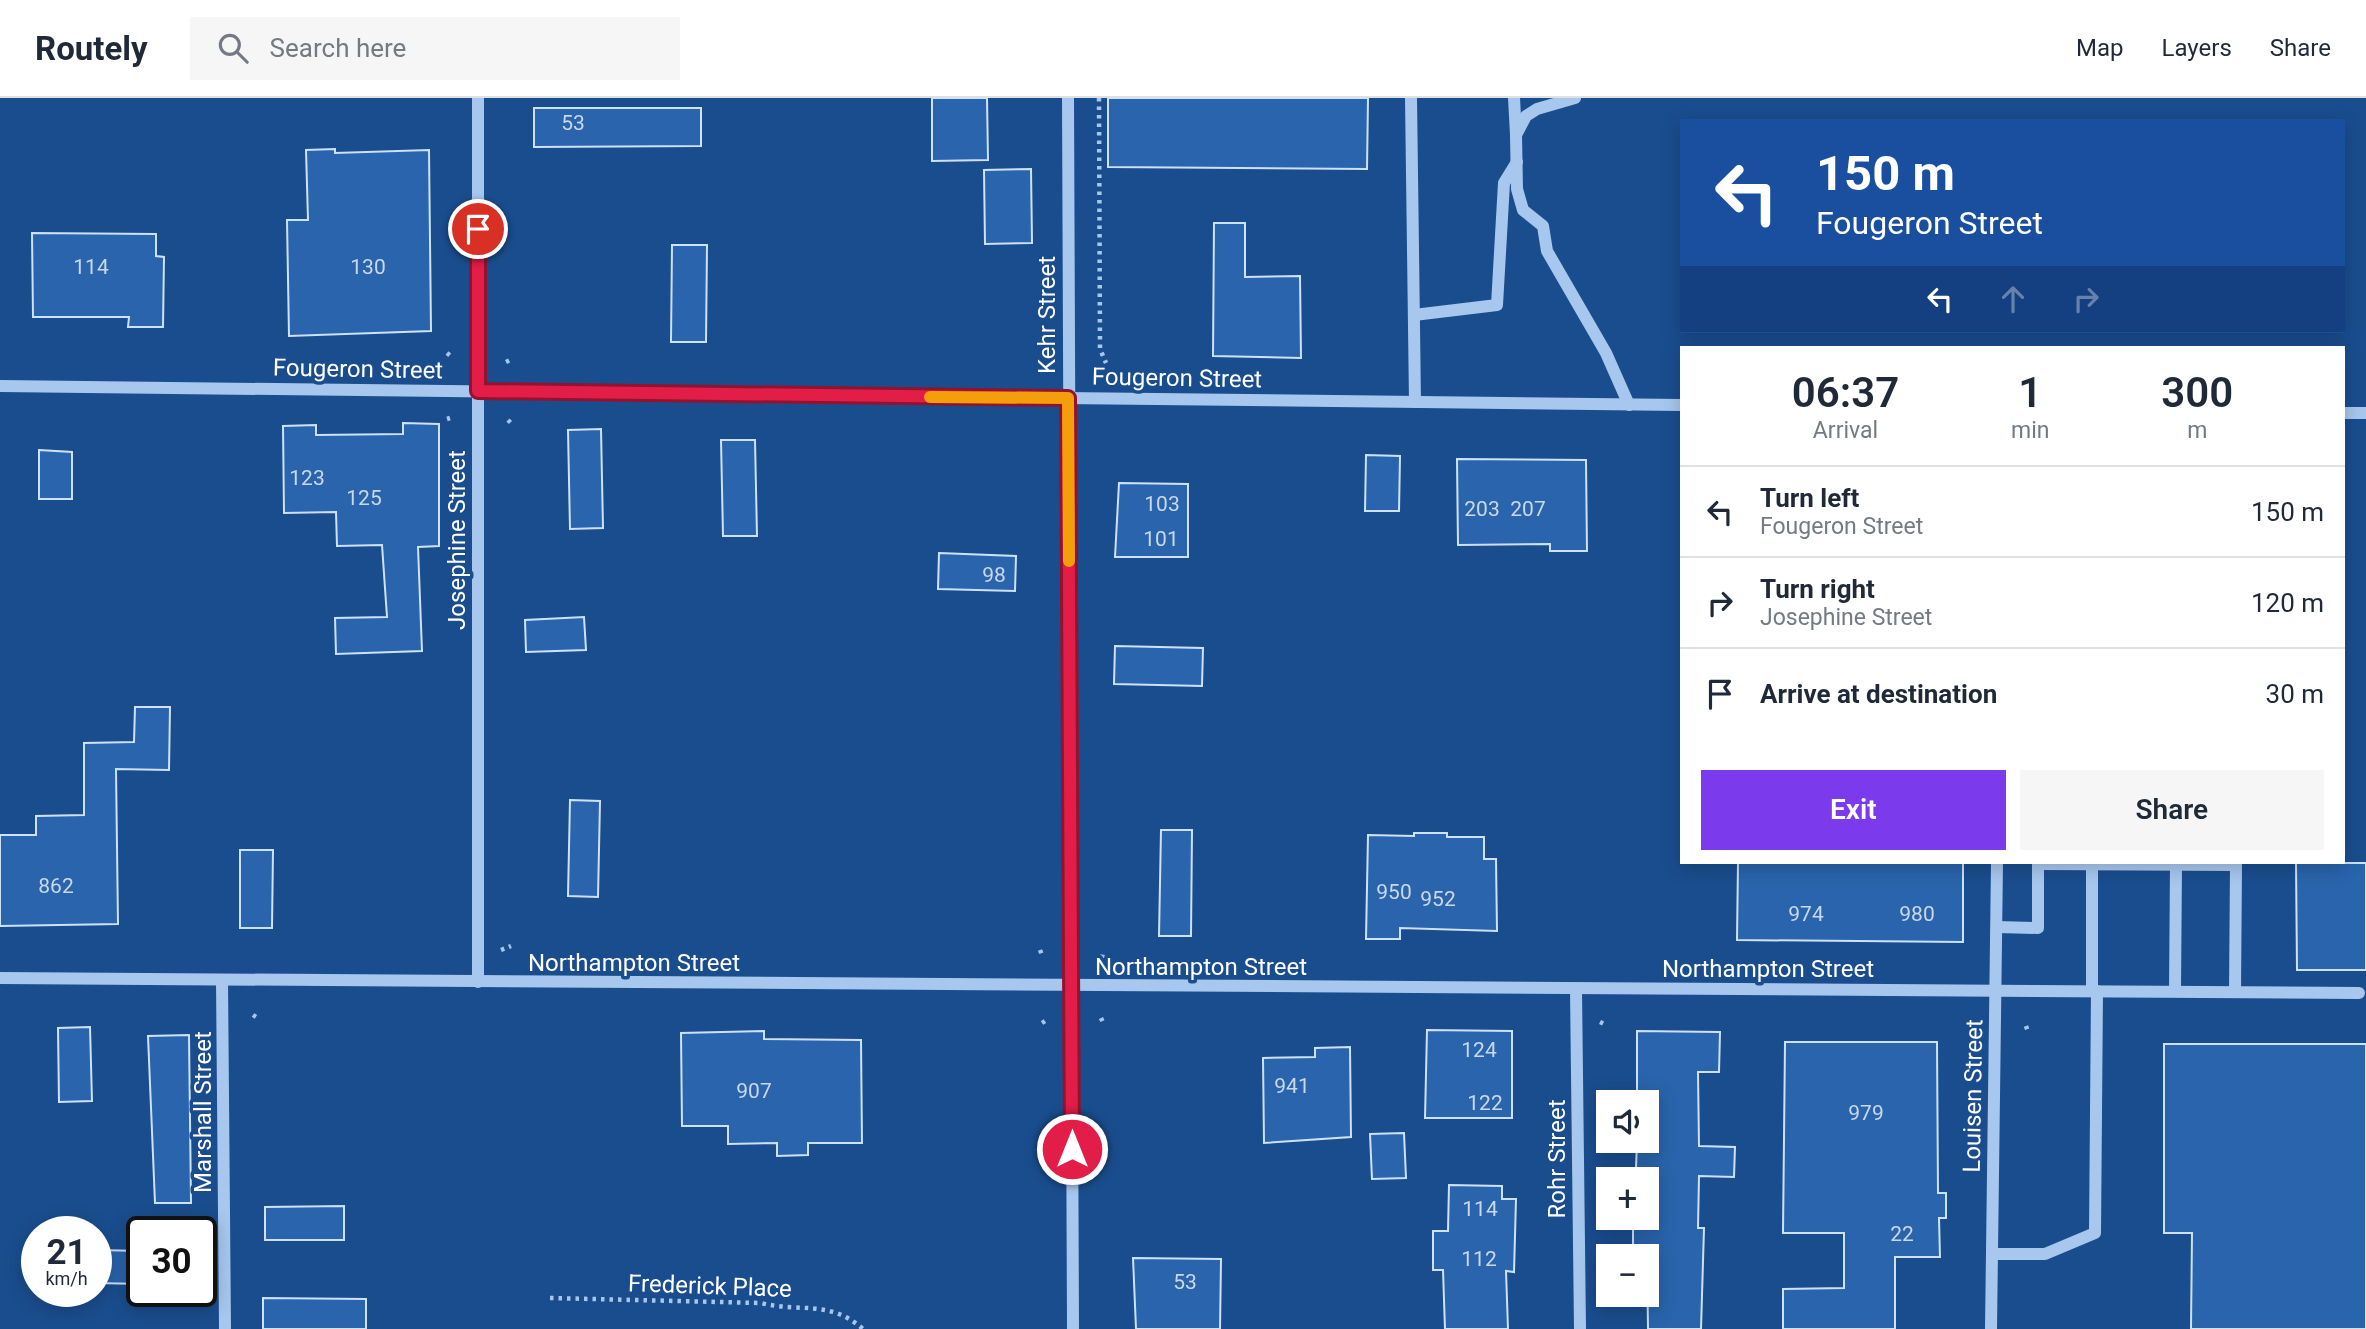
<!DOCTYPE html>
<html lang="en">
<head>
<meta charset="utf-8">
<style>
  body { margin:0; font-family:Roboto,sans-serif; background:#f6f6f7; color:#1f2937; height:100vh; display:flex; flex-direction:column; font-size:26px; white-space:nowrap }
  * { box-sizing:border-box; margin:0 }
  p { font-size:23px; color:#747a83 }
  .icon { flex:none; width:38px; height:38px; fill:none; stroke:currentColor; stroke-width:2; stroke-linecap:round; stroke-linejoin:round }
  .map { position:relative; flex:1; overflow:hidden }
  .panel { position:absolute; left:1680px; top:248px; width:665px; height:518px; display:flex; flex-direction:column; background:#fff; border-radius:0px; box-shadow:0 4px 18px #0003 }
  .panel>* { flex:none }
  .guide { position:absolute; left:1680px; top:21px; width:665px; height:214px; border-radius:0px; box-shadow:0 4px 18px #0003; background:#1a4fa0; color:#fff; overflow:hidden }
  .fabs { position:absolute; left:1596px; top:992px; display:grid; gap:14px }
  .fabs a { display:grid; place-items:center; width:63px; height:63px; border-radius:0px; background:#fff; box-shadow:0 4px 18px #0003; font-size:35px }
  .speed { position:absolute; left:21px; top:1118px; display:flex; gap:14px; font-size:35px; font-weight:700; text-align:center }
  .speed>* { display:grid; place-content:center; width:91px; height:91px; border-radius:50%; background:#fff; box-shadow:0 4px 18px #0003; line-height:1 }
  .speed small { font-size:18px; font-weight:400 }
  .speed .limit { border:4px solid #111; border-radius:10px; background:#fff; color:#111 }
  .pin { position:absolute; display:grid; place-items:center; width:60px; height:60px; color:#fff; margin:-30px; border:4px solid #fff; border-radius:50%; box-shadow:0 2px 7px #0007 }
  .me { position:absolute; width:77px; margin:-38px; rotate:0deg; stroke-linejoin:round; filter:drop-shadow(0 0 5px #0008) }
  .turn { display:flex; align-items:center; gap:24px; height:147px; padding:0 21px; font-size:32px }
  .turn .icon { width:91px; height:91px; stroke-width:2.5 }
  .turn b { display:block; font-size:49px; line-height:60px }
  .lanes { display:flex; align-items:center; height:66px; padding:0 21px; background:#0003; justify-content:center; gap:35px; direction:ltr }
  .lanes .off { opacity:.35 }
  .eta { display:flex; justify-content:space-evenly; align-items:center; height:119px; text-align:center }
  .eta b { font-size:42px; font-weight:600; line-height:49px }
  .cta { display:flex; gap:14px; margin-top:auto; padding:14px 21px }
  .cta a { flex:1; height:80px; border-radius:0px; background:#7c3aed; color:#fff; font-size:28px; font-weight:600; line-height:80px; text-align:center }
  .cta a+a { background:#f6f6f7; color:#1f2937 }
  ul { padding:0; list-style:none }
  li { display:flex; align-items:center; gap:21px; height:91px; padding:0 21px; border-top:2px solid #e0e1e3 }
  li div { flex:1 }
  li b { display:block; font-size:26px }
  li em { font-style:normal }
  header { display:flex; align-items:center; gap:42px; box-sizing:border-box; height:98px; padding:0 35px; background:#fff; border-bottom:2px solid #e0e1e3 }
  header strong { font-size:33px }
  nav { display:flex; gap:38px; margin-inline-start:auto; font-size:24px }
  .search { width:490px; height:63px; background:#f6f6f7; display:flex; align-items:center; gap:18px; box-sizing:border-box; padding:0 24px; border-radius:0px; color:#747a83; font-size:26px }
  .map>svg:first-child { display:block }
  .building { fill:#2964ac; stroke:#cde1fa; stroke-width:2 }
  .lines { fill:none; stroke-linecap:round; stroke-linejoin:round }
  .path { stroke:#a7c7ee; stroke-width:4.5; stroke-dasharray:3.5 5; stroke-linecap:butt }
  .minor { stroke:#a7c7ee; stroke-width:12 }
  .route-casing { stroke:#92132f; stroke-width:18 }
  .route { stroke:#e11d48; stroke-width:12 }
  .slow { stroke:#f59e0b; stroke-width:12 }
  .labels { text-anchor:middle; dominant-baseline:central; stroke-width:7; stroke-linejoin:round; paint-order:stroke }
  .number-label { font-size:21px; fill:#cad8ea }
  .street-label { font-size:24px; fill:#fff; stroke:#1a4d8e }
</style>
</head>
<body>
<header>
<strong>Routely</strong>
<div class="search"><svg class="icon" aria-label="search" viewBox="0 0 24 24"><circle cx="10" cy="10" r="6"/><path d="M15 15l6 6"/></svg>Search here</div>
<nav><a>Map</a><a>Layers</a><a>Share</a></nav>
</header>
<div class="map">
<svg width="2366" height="1231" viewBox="0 0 2366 1231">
  <rect width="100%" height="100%" fill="#1a4d8e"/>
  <!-- building -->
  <g class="building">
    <polygon points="932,0 987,0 988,62 932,63"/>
    <polygon points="1108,0 1368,0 1367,71 1108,69"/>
    <polygon points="534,10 701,10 701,48 534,49"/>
    <polygon points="335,51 335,55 429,52 431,233 289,238 287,122 308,122 306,52"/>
    <polygon points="1031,71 1032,145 985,146 984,72"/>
    <polygon points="1214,125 1245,125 1245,179 1300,178 1301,260 1213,258"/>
    <polygon points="32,135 156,136 156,158 164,159 163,229 128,229 129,219 33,219"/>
    <polygon points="672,147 707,147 706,244 671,244"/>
    <polygon points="403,325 439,326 439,448 418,449 422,553 336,556 335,520 387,519 382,447 337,448 336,414 284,415 283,328 316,327 316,337 403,336"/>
    <polygon points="601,331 603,430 570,431 568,332"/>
    <polygon points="721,342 755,342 757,438 723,438"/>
    <polygon points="39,352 72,354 72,401 39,401"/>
    <polygon points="1366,357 1400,358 1399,413 1365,413"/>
    <polygon points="1457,361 1586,362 1587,453 1550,453 1550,446 1458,447"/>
    <polygon points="1119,385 1188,386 1188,459 1115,459"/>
    <polygon points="939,455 1016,458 1015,493 938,491"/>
    <polygon points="584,519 586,552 526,554 525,522"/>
    <polygon points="1115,548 1203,550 1202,588 1114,586"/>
    <polygon points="135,609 170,609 169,672 116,671 118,826 0,828 0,737 36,737 36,718 84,717 84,645 134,644"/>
    <polygon points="570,702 600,703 598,799 568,798"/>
    <polygon points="1161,732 1192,732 1191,838 1159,838"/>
    <polygon points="1414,735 1447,735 1447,739 1484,739 1484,761 1496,761 1497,833 1400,830 1400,841 1366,841 1368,737 1414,738"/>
    <polygon points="240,752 273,752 272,830 240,830"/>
    <polygon points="1738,765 1963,765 1963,844 1737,842"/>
    <polygon points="2296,765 2366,765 2366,872 2297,872"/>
    <polygon points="90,929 92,1003 59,1004 58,930"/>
    <polygon points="1427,932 1512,933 1512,1020 1425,1020"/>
    <polygon points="764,933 764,941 861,942 862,1045 808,1045 808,1057 777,1058 777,1045 728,1046 728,1028 682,1028 681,935"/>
    <polygon points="1637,933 1720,934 1719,974 1698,974 1699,1048 1735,1049 1734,1079 1699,1078 1698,1130 1704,1130 1701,1231 1648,1231 1647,1158 1633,1158 1633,1130 1647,1130 1647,1070 1636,1070 1637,1043 1647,1043 1647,1004 1637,1004"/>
    <polygon points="189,937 191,1105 155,1105 148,938"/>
    <polygon points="1785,944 1937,944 1938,1095 1946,1095 1946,1120 1939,1120 1940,1159 1895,1159 1895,1231 1783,1231 1783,1191 1844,1190 1844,1135 1783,1135"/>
    <polygon points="2164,946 2366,946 2366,1231 2191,1231 2192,1135 2164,1135"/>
    <polygon points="1350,949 1351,1039 1264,1045 1263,960 1315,959 1315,950"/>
    <polygon points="1404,1035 1406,1080 1372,1081 1370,1036"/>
    <polygon points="1449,1087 1502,1088 1502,1101 1516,1101 1514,1174 1506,1173 1508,1231 1445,1231 1443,1172 1433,1172 1433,1133 1448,1133"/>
    <polygon points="344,1108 344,1142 265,1142 265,1109"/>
    <polygon points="96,1152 142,1153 142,1186 96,1185"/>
    <polygon points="1133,1160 1221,1161 1220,1231 1136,1231"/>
    <polygon points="263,1200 366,1201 366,1231 263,1231"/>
  </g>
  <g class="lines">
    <!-- path -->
    <g class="path">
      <polyline points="1099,0 1100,251 1106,265"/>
      <polyline points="447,255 453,260"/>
      <polyline points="506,264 510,262"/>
      <polyline points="447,321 450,320"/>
      <polyline points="508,322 511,325"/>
      <polyline points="501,852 511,848"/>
      <polyline points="1040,852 1042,857"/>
      <polyline points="1102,860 1103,854"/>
      <polyline points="253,917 256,919"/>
      <polyline points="1101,920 1104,927"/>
      <polyline points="1600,924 1606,927"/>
      <polyline points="1042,925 1045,923"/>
      <polyline points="2026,928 2028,934"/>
      <path d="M550,1200l211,5c39,10 68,-4 102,26"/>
    </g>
    <!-- minor -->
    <g class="minor">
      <polyline points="1068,0 1073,1231"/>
      <polyline points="1411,0 1415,304"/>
      <polyline points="1514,0 1516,37"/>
      <polyline points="1575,0 1537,11 1526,18 1516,37 1517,91 1523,112 1543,128 1547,153 1606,255 1629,307"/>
      <polyline points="1414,217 1497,207 1504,85 1517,64"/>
      <polyline points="0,288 1682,307"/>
      <polyline points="2343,315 2366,315"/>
      <polyline points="2038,766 2236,767 2235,894"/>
      <polyline points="1997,829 2038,830 2038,765"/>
      <polyline points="0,880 2359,895"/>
      <polyline points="222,882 225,1231"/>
      <polyline points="478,884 478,0"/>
      <polyline points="1576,892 1580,1231"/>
      <polyline points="2092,893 2092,766"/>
      <polyline points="2175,893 2176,766"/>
      <polyline points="1992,1156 2045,1156 2095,1135 2097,893"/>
      <polyline points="1991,1231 1997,765"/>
    </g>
  </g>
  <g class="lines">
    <!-- route casing -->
    <g class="route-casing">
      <polyline id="route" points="478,131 478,293 1068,300 1072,1051"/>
    </g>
    <!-- route -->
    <use href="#route" class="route"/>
    <!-- slow -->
    <polyline class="slow" points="930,299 1068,300 1069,463"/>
  </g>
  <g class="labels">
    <!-- number labels -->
    <g class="number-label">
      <text x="573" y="25">53</text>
      <text x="91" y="169">114</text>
      <text x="368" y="169">130</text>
      <text x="307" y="380">123</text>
      <text x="364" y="400">125</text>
      <text x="1162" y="406">103</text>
      <text x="1482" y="411">203</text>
      <text x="1528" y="411">207</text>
      <text x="1161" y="441">101</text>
      <text x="994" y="477">98</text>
      <text x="56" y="788">862</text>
      <text x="1394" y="794">950</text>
      <text x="1438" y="801">952</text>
      <text x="1806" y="816">974</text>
      <text x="1917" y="816">980</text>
      <text x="1479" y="952">124</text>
      <text x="1292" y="988">941</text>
      <text x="754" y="993">907</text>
      <text x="1485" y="1005">122</text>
      <text x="1866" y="1015">979</text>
      <text x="1480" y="1111">114</text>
      <text x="1902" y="1136">22</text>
      <text x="1479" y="1161">112</text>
      <text x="1185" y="1184">53</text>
    </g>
    <!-- street labels -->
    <g class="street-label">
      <text transform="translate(1047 217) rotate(-90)">Kehr Street</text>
      <text transform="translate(358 271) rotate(1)">Fougeron Street</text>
      <text transform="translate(1177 280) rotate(1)">Fougeron Street</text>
      <text transform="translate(457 442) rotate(-90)">Josephine Street</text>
      <text x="634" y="865">Northampton Street</text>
      <text x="1201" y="869">Northampton Street</text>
      <text x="1768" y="871">Northampton Street</text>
      <text transform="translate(1973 998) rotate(-89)">Louisen Street</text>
      <text transform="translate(203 1014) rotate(-90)">Marshall Street</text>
      <text transform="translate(1557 1061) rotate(-90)">Rohr Street</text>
      <text transform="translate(710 1188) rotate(2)">Frederick Place</text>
    </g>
  </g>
</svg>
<div class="fabs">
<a><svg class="icon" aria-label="sound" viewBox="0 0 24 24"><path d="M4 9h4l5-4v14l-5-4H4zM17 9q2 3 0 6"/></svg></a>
<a>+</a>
<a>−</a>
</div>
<div class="speed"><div>21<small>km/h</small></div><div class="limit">30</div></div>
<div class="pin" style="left:478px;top:131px;background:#d93025"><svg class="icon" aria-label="arrive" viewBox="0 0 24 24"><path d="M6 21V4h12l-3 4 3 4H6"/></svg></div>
<svg class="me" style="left:1072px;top:1051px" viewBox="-20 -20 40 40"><circle r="17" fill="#e11d48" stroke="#fff" stroke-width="3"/><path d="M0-11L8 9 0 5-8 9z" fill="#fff"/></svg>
<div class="guide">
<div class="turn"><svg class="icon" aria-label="left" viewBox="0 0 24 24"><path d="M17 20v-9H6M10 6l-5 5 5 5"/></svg><div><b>150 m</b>Fougeron Street</div></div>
<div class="lanes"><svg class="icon" aria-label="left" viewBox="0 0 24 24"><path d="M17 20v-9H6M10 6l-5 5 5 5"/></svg><svg class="icon off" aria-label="ahead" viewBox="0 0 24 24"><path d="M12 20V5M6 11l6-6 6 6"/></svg><svg class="icon off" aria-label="right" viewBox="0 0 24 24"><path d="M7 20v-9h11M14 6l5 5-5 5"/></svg></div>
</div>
<section class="panel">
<div class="eta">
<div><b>06:37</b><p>Arrival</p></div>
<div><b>1</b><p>min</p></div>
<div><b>300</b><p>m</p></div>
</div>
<ul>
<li><svg class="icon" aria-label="left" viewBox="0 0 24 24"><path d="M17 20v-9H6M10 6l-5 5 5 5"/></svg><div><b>Turn left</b><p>Fougeron Street</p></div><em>150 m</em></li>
<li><svg class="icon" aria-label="right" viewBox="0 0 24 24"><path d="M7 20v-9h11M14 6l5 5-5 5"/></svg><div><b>Turn right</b><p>Josephine Street</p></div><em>120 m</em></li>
<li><svg class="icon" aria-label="arrive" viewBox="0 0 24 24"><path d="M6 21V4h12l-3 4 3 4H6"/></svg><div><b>Arrive at destination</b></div><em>30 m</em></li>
</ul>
<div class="cta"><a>Exit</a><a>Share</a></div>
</section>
</div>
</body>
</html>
